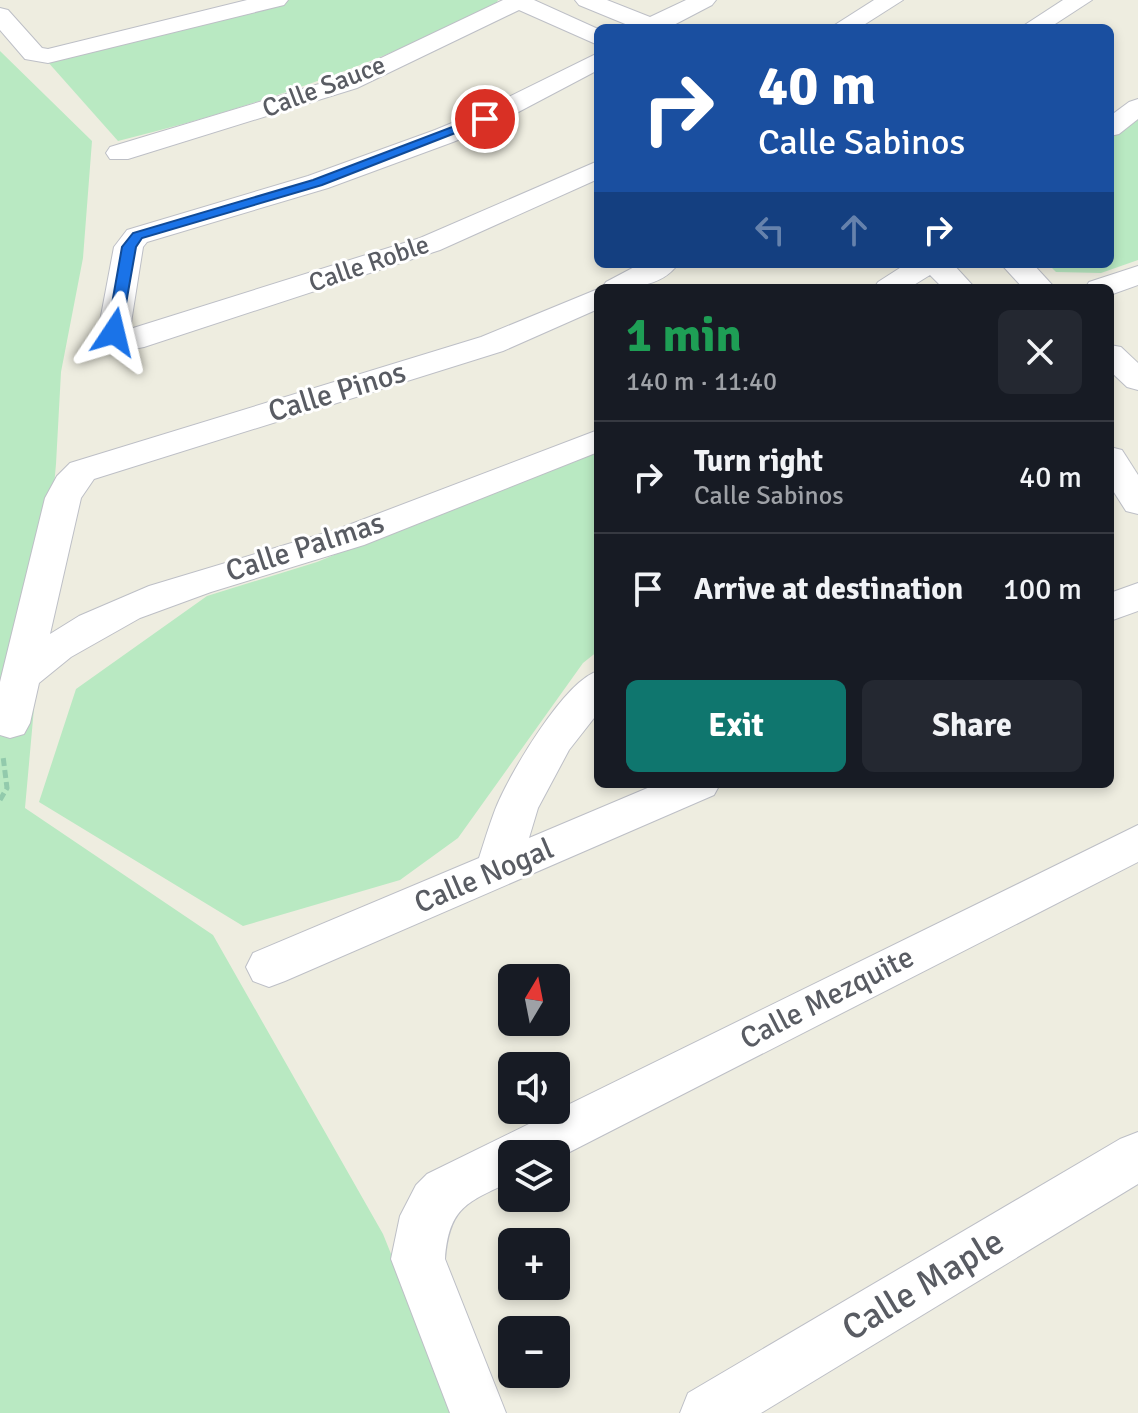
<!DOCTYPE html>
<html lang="en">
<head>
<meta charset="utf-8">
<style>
  body { margin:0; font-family:Signika,sans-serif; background:#242831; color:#f1f3f6; height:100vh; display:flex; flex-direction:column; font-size:30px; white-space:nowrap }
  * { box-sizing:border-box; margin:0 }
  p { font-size:26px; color:#9ea1a6 }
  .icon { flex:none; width:44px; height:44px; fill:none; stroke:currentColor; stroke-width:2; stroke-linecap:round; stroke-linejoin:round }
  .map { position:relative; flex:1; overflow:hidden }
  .panel { position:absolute; left:594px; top:284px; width:520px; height:504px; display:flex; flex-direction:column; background:#171b24; border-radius:12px; box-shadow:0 4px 12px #0003 }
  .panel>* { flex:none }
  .banner { position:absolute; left:594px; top:24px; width:520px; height:244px; border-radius:12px; box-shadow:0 4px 12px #0003; background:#1a4fa0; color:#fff; overflow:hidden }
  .needle { width:52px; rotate:10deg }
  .fabs { position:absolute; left:498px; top:964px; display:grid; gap:16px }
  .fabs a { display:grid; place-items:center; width:72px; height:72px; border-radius:12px; background:#171b24; box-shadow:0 4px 12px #0003; font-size:40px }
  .pin { position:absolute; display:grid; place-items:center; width:68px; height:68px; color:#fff; margin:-34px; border:4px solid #fff; border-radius:50%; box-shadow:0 2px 8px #0007 }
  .me { position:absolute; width:88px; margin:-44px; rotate:10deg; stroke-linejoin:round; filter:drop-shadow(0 0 6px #0008) }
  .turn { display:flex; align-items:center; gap:28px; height:168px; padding:0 32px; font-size:36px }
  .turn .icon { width:104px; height:104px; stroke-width:2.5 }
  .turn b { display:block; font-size:56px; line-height:68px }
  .lanes { display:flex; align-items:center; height:76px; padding:0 32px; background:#0003; justify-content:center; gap:40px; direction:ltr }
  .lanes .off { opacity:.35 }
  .round { display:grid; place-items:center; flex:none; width:84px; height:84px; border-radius:12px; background:#242831 }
  .summary { display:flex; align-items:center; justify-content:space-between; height:136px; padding:0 32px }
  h1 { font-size:48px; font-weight:700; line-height:60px; color:#1e9e55 }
  .button { display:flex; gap:16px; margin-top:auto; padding:16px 32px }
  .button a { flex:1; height:92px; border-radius:12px; background:#0f766e; color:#fff; font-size:32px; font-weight:700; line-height:92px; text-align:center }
  .button a+a { background:#242831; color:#f1f3f6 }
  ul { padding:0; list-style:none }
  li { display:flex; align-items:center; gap:24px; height:112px; padding:0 32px; border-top:2px solid #363941 }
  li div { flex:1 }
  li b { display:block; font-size:30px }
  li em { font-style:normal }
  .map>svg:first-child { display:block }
  .green { fill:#b9e9c2 }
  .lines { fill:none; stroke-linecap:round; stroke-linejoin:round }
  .minor-casing { stroke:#bdbfc6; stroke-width:2 }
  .path { stroke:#92caac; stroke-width:5; stroke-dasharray:8 4; stroke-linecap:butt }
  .minor { fill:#fff; fill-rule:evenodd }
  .route { fill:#1a73e8; stroke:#114b97; stroke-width:2 }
  .labels { text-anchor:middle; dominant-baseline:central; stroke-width:6; stroke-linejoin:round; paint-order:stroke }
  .far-street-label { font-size:26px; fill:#595c63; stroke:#fff }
  .street-label { font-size:30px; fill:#595c63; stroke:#fff }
  .near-street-label { font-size:36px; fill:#595c63; stroke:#fff }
</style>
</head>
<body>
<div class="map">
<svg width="1138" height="1413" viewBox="0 0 1138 1413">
  <rect width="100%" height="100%" fill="#eeede0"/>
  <!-- green -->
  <g class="green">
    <path d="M280,0h218l-3,6c-121,59 -246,103 -377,135l-71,-80z"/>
    <polygon points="0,51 92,141 83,258 61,372 56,464 25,808 213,935 383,1234 455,1413 0,1413"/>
    <polygon points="1138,111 1138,260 1101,273 1056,272 1048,264 1110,264 1110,134"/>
    <polygon points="598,447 598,651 583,663 458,838 400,880 243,926 39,802 76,689 207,596 317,562"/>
  </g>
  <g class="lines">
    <!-- minor casing -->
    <g class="minor-casing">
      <g id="minor">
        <polygon points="247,0 288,0 284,5 48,63 25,59 0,30 0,8 8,10 42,48 48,49"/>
        <polygon points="503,0 534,0 598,29 598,45 519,10 357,88 128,159 110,159 106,153 110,147 339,78"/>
        <polygon points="575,0 607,0 650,17 686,0 716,0 712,5 668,28 635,28 579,5"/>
        <polygon points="874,0 903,0 859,28 830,28"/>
        <polygon points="1063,0 1092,0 1049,28 1020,28"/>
        <path d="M598,53v17l-104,55 -41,17 -125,46 -181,54 -4,5 -13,82 290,-91 178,-77v18l-158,71 -296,97c-18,4 -35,1 -46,-15l16,-85 13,-17 181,-54 127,-46 41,-17z"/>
        <polygon points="1138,99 1138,119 1119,134 1110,136 1110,116 1129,102"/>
        <path d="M640,264h38c-17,24 -50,24 -76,24l4,-6z"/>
        <polygon points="906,264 953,264 975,288 943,288 930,275 909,288 874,288 878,282"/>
        <polygon points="1001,264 1033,264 1055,288 1023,288"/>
        <polygon points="1138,266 1138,285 1110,295 1110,288 1085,288 1089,282"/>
        <polygon points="598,289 598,309 503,351 94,479 81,498 50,634 79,616 149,586 338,529 598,430 598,452 364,545 211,592 140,618 71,657 39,683 30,723 24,734 10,738 0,735 0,682 45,498 57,476 70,463 481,337"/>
        <polygon points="1110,345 1121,347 1138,363 1138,390 1127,387 1110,371"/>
        <polygon points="1110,447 1122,450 1138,475 1138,514 1126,511 1110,486"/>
        <polygon points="1138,583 1138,611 1110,621 1110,593"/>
        <path d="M598,671v42l-29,37 -31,58 -9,30 128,-54h63l-6,11 -429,186 -16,6 -16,-6 -7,-14 7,-14 226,-95c5,-16 10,-32 16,-48 13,-34 69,-129 103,-139z"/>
        <path d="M1138,825v37l-582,297v-5h-44v27c-44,21 -63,25 -67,78l61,154h-56l-59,-154 9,-43 16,-31 11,-11z"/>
        <polygon points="1138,1132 1138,1184 761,1413 680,1413 688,1393 1120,1139"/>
      </g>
    </g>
    <!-- path -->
    <polyline class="path" points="0,800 7,788 3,756"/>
    <!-- minor -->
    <use href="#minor" class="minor"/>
  </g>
  <!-- route -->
  <polygon class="route" points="481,116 491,119 322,185 142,238 136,247 121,332 114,336 107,332 122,247 133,233 313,180"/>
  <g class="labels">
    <!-- far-street labels -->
    <g class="far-street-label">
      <text transform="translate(324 87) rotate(-21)">Calle Sauce</text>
      <text transform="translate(369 264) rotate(-19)">Calle Roble</text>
    </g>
    <!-- street labels -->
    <g class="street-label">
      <text transform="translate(337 392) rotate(-17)">Calle Pinos</text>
      <text transform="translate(305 547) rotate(-18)">Calle Palmas</text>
      <text transform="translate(484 876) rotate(-23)">Calle Nogal</text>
      <text transform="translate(827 998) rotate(-27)">Calle Mezquite</text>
    </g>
    <!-- near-street labels -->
    <g class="near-street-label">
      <text transform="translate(923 1285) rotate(-31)">Calle Maple</text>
    </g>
  </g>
</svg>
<div class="fabs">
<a><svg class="needle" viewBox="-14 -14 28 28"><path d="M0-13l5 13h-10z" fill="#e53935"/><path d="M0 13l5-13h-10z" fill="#9ea1a6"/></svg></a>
<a><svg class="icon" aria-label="sound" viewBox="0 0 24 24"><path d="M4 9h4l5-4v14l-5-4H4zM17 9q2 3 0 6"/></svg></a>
<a><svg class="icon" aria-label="layers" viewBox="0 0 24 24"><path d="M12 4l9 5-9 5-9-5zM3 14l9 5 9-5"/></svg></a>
<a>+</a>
<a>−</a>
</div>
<div class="pin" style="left:485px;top:119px;background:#d93025"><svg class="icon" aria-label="arrive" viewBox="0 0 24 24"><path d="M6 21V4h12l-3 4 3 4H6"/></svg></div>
<svg class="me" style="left:114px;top:332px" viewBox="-20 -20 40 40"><path d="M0-17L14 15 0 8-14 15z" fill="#1a73e8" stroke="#fff" stroke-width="4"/></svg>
<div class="banner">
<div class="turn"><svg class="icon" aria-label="right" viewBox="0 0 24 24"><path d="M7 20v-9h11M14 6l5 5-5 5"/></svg><div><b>40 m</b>Calle Sabinos</div></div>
<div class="lanes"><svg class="icon off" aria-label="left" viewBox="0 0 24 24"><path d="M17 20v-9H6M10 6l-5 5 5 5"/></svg><svg class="icon off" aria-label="ahead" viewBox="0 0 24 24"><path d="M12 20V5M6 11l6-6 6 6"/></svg><svg class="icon" aria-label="right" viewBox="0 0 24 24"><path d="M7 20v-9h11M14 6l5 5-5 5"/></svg></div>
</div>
<section class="panel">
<div class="summary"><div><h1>1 min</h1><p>140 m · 11:40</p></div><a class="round"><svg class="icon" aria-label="close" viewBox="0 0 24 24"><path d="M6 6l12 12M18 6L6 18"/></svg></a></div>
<ul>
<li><svg class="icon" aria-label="right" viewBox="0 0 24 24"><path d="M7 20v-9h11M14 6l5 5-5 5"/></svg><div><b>Turn right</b><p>Calle Sabinos</p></div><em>40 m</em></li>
<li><svg class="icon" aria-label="arrive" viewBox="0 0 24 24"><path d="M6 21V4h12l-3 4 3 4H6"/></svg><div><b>Arrive at destination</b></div><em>100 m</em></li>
</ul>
<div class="button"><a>Exit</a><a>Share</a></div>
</section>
</div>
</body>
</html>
